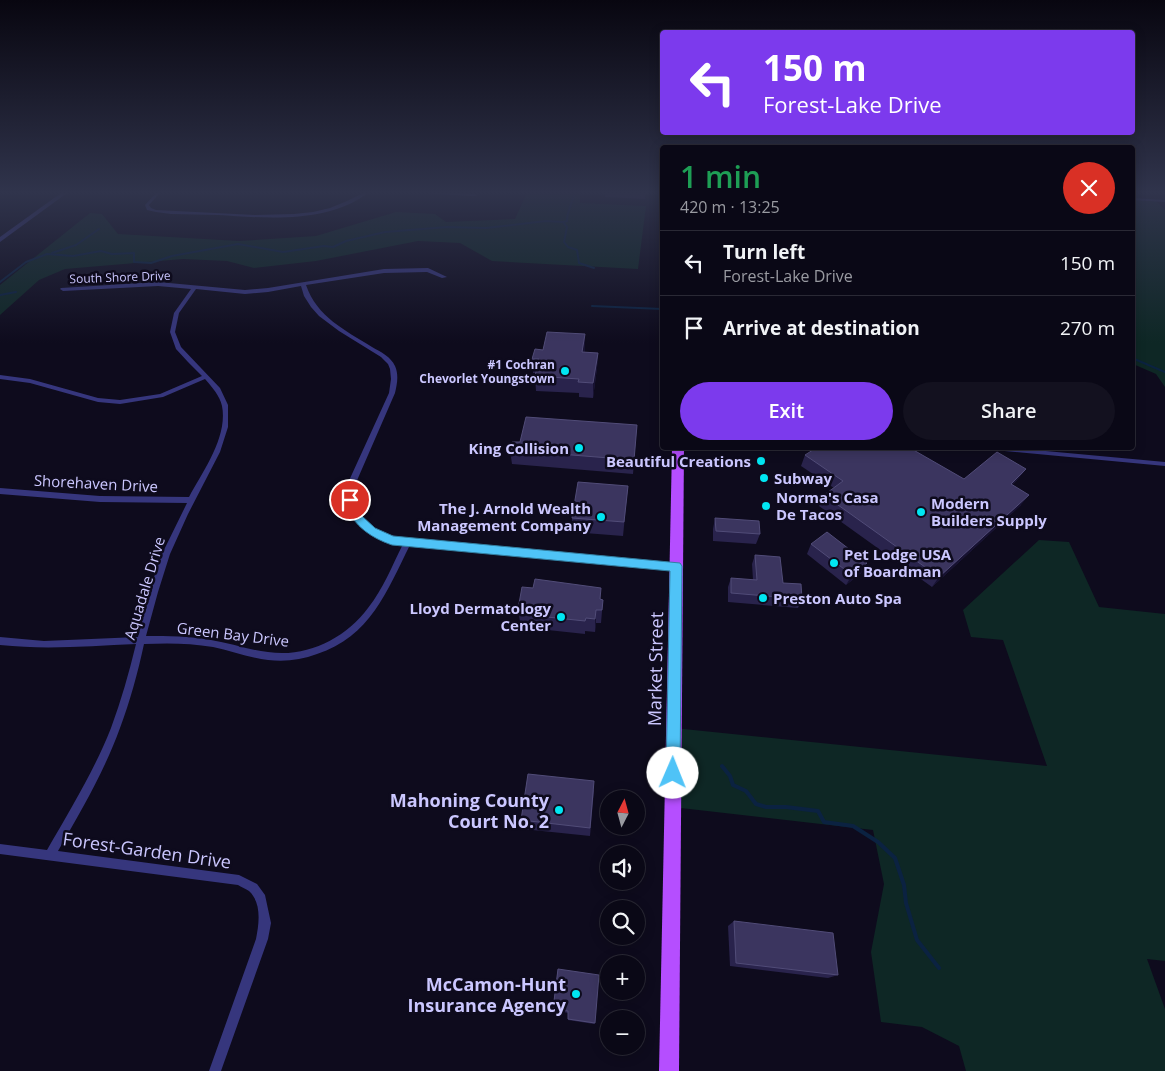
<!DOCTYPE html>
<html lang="en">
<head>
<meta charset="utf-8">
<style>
  body { margin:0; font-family:"Open Sans",sans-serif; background:#13111f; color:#f1f3f6; height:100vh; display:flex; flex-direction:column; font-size:19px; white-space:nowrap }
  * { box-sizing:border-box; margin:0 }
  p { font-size:16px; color:#999aa1 }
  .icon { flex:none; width:28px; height:28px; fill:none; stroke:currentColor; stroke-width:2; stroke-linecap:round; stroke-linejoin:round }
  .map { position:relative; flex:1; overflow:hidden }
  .panel { position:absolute; left:660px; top:145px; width:475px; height:305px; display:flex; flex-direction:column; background:#0a0816; border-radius:5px; box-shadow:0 2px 12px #0003,0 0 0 1px #2a2935 }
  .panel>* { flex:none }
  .hud { position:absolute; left:660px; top:30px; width:475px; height:105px; border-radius:5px; box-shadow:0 2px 12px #0003,0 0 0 1px #2a2935; background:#7c3aed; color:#fff; overflow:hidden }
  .needle { width:32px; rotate:6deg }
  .tools { position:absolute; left:600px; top:790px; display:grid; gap:10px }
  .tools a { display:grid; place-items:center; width:45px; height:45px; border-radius:50%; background:#0a0816; box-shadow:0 2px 12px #0003,0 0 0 1px #2a2935; font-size:25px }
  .pin { position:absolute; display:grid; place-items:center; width:42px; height:42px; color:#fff; margin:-21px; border:2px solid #fff; border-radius:50%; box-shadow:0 1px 5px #0007 }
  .me { position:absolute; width:55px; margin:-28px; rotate:1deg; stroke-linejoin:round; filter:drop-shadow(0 0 4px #0008) }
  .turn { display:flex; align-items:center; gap:18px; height:105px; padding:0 20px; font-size:22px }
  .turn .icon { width:65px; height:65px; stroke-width:2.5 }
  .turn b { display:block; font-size:35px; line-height:42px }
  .round { display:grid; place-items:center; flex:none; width:52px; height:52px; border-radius:26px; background:#13111f }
  .headline { display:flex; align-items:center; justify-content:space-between; height:85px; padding:0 20px }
  h1 { font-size:30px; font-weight:600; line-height:38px; color:#1e9e55 }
  .button { display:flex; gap:10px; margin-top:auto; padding:10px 20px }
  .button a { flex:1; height:58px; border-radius:30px; background:#7c3aed; color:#fff; font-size:20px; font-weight:600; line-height:58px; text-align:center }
  .button a+a { background:#13111f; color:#f1f3f6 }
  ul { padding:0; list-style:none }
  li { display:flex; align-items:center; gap:15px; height:65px; padding:0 20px; border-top:1px solid #2a2935 }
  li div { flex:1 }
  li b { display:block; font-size:19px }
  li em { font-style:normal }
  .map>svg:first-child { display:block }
  .green { fill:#0e2725 }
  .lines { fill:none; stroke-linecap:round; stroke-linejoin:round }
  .stream-far1 { stroke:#0b2241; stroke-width:2 }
  .stream { stroke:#0b2241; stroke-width:4 }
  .minor { fill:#36367d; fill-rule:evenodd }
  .tertiary { fill:#36367d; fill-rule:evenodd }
  .primary { fill:#b54eff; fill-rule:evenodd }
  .wall { fill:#29234c }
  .shaded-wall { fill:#171231 }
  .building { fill:#3b355f; stroke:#514c78 }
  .route { fill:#4fc3f7; stroke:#337fa1 }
  .poi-dot { fill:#00e6f2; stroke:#0e0b1d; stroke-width:2 }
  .labels { text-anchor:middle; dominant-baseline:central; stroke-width:5; stroke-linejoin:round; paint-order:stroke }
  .far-street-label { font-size:12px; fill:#cbc7ff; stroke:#0e0b1d }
  .far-poi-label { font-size:12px; font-weight:bold; fill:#cbc7ff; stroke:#0e0b1d; text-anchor:end }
  .poi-label { font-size:15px; font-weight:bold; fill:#cbc7ff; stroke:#0e0b1d; text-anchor:start }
  .street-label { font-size:15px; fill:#cbc7ff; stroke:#0e0b1d }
  .near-street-label { font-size:18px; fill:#cbc7ff; stroke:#0e0b1d }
  .near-poi-label { font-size:18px; font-weight:bold; fill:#cbc7ff; stroke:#0e0b1d; text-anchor:end }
</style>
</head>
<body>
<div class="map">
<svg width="1165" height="1071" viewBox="0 0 1165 1071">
  <rect width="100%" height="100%" fill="#0e0b1d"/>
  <!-- green -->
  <g class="green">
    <polygon points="527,193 580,193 580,203 646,206 638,269 492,261 460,243 418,241 316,261 254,268 227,261 183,259 65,269 39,280 0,315 0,285 90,213 102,214 118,234 239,241 316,236 396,212 435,214 446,222 515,219"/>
    <polygon points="1133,199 1155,200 1165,210 1165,387 1156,374 1133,364"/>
    <polygon points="1039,540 1069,542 1099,607 1165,614 1165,961 1147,959 1165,1009 1165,1071 966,1071 959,1046 922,1027 881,1022 871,952 884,884 873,830 672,807 674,728 1047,766 1003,640 971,637 963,610"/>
  </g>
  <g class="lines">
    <!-- stream-far1 -->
    <g class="stream-far1">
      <polyline points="563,222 567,227 564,242 568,247 577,250 579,263 594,268"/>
      <path d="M563,222l4,-1c0,-11 5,-17 8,-28"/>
      <polyline points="52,253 76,245 99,229"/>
      <polyline points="0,282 26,262 47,254 73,256 101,251 112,254 134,253 134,262 151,263 172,256 238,244 283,252 324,246 333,247 346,241 385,232 447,227 486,228 546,221 563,222"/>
      <polyline points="0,295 16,292"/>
      <polyline points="592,306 662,309"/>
      <polyline points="1132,358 1165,372"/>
    </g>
    <!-- stream -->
    <polyline class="stream" points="722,766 730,776 733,785 746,791 756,804 766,807 786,807 818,811 824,822 853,826 878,842 895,858 904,885 906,903 917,940 939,968"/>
    <!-- minor -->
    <g class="minor">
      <path d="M156,193h4l-11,12 2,3 5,2 99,5 39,-1 19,-2 17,-4 17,-7 16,-8h5c-42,31 -101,25 -150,22 -16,0 -31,-1 -47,-1l-15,-2 -9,-2 -2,-5z"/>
      <polygon points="431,193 475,194 477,195 475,196 433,194"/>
      <polygon points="1132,198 1165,200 1165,202 1132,200"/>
      <path d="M428,268l19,9 -5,1 -15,-6 -43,1 -78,12c11,32 39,45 66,62 9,5 19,10 23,19 4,9 2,18 0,27l-40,92c-1,5 -1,11 -1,16 4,27 32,34 55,38l267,24 3,1 1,2 -1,2 -3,1 -266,-24c-23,46 -40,92 -93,109 -16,6 -32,8 -49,6 -18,-2 -37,-9 -55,-13 -23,-4 -46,-4 -69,-3 -6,28 -14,57 -24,84 -16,44 -39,83 -62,123l181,24 18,9 8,11 6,28 -3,16 -47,132h-12l47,-132c3,-15 6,-36 -7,-48 -3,-2 -8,-4 -11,-6l-238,-31v-10l47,6c23,-40 47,-79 64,-122 10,-27 18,-55 25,-84 -46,2 -90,6 -136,1v-8l44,4 94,-4 11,-45 13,-38 25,-51 -87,-1 -100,-8v-6l100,8 89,1c14,-26 39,-60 33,-91 -2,-10 -10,-19 -17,-27l-42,18 -43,7 -22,-2 -68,-19 -30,-4v-4l30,4 68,19 22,2 40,-6 42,-18 -14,-14 -12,-13 -6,-17 4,-19 17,-24 -33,-3 -95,5 -3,-2 1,-1 97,-6 87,8 23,-2 116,-19zM301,286l3,10 7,11 8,9 20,15 42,26 7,7 2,5 1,10 -2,14 -42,92c0,5 -1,11 0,16 4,28 32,38 56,43 -11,22 -20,45 -35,64 -23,31 -62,50 -100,44 -19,-2 -38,-9 -57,-12 -21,-4 -43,-4 -65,-4l12,-44 12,-38 18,-40 32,-62 8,-25v-22l-8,-17 -39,-41 -6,-15 4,-19 17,-24 49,5 23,-2z"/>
      <polygon points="991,448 1013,448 1165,462 1165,466 994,450"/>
    </g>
    <!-- tertiary -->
    <polygon class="tertiary" points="61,193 67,193 0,242 0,237"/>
    <!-- primary -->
    <polygon class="primary" points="672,448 684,448 679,1071 659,1071"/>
  </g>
  <!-- wall -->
  <g class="wall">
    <polygon points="605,193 646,193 645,199 605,197"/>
    <polygon points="585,349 584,353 598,353 597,368 593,398 579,397 579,393 536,391 535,376 535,373 533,373 532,359 543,350"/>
    <polygon points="637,425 633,474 512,464 510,450"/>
    <polygon points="805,455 964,479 1026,469 1018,479 1012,485 1021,505 932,587 819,506 824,495 834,488 801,466"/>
    <polygon points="628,486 623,536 572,532 572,518"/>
    <polygon points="715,518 760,534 756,544 713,541 713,529"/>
    <polygon points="811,544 867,563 861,573 846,585 807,554"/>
    <polygon points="755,555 783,583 802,599 798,608 728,602 728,587 731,578 753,580 752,564"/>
    <polygon points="600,599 603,600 601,623 596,623 595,632 585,631 585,634 529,628 529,622 520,622 518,609"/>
    <polygon points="594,790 590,836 523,829 521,820"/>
    <polygon points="734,921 838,975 828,978 730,966 728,926"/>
    <polygon points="558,969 595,1023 594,1024 568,1020 568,1013 554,1010 553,1009"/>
  </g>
  <!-- shaded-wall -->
  <g class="shaded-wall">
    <polygon points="585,334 585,349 582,367 582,352"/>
    <polygon points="598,353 597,368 593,398 593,383"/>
    <polygon points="1026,469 1018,479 1003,494 1011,484"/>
    <polygon points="1029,495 1021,505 932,587 939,577"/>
    <polygon points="867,563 861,573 846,585 852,575"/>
    <polygon points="596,610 596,623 595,632 595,619"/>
  </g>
  <!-- building -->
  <g class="building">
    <polygon points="547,332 585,334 582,352 598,353 593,383 578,382 579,379 535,376 539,359 532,359 535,349 543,350"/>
    <polygon points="526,417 637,425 634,460 510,450 512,442 520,442"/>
    <polygon points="816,448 910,448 964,479 997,452 1026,469 1011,484 1029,495 939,577 824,495 843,481 805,455"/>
    <polygon points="578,482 628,486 624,522 572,518"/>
    <polygon points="715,518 759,521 760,534 716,531"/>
    <polygon points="827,532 867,563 852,575 811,544"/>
    <polygon points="755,555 780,557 783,583 801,584 802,599 731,593 731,578 757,580"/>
    <polygon points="535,579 601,588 600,599 603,600 602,610 596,610 595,619 586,618 585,621 528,615 529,610 518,609 522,587 533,588"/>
    <polygon points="528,774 594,781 590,828 521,820"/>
    <polygon points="734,921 833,933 838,975 736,963"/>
    <polygon points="558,969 599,975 595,1023 568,1019 568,1011 553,1009"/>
  </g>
  <!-- sky -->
  <linearGradient id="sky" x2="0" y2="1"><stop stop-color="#080610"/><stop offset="0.56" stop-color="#30344c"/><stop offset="1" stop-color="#30344c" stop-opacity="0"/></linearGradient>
  <rect width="1165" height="343" fill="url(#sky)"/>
  <!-- route -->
  <path class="route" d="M350,496l4,1 8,19 13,12 18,8 287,27 2,3 -2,207 -2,6 -5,2 -5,-2 -2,-6 4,-202 -278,-26c-23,-8 -41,-21 -48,-45z"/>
  <!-- markers -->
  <g class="poi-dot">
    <circle cx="565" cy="371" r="5"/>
    <circle cx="579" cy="448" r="5"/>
    <circle cx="761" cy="461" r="5"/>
    <circle cx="764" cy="478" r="5"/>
    <circle cx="766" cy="506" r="5"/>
    <circle cx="921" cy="512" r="5"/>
    <circle cx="601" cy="517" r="5"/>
    <circle cx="834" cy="563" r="5"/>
    <circle cx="763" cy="598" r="5"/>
    <circle cx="561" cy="617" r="5"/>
    <circle cx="559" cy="810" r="5"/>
    <circle cx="576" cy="994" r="5"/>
  </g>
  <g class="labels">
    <!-- far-street labels -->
    <g class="far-street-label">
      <text transform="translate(120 277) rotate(-2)">South Shore Drive</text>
    </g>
    <!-- far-poi labels -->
    <g class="far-poi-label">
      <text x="555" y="364">#1 Cochran<tspan x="555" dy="14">Chevorlet Youngstown</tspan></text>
    </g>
    <!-- poi labels -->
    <g class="poi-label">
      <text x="569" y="448" text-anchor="end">King Collision</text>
      <text x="751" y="461" text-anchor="end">Beautiful Creations</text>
      <text x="774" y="478">Subway</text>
      <text x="776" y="497">Norma's Casa<tspan x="776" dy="17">De Tacos</tspan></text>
      <text x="931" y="503">Modern<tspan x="931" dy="17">Builders Supply</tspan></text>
      <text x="591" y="508" text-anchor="end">The J. Arnold Wealth<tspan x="591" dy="17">Management Company</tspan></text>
      <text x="844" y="554">Pet Lodge USA<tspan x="844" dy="17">of Boardman</tspan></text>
      <text x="773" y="598">Preston Auto Spa</text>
      <text x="551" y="608" text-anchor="end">Lloyd Dermatology<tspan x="551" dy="17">Center</tspan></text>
    </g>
    <!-- street labels -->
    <g class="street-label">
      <text transform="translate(96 483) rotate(3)">Shorehaven Drive</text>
      <text transform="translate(144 588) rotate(-73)">Aquadale Drive</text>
      <text transform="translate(233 634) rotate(7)">Green Bay Drive</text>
    </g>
    <!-- near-street labels -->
    <g class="near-street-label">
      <text transform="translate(655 669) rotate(-89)">Market Street</text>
      <text transform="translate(147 850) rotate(8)">Forest-Garden Drive</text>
    </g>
    <!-- near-poi labels -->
    <g class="near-poi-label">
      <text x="549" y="800">Mahoning County<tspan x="549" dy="21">Court No. 2</tspan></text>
      <text x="566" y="984">McCamon-Hunt<tspan x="566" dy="21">Insurance Agency</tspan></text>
    </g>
  </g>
</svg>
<div class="tools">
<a><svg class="needle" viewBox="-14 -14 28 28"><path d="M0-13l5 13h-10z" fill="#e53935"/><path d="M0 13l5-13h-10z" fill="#999aa1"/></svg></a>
<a><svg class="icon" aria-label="sound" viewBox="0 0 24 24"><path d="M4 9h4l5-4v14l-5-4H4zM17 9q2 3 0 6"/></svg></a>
<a><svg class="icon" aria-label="search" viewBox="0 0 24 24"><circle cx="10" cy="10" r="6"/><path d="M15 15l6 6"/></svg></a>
<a>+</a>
<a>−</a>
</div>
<div class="pin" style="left:350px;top:500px;background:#d93025"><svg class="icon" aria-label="arrive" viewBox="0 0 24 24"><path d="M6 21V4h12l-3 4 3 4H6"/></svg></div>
<svg class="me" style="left:673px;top:773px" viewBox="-20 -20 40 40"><circle r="19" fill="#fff"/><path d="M0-13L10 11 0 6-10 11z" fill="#4fc3f7"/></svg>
<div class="hud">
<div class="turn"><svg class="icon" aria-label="left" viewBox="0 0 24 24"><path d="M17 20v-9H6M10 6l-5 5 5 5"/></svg><div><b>150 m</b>Forest-Lake Drive</div></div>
</div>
<section class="panel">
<div class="headline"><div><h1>1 min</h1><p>420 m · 13:25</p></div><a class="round" style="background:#d93025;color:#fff"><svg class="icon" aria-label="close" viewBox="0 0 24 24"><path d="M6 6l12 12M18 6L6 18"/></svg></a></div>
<ul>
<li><svg class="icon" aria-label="left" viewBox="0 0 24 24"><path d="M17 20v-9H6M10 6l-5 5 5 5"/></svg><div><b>Turn left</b><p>Forest-Lake Drive</p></div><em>150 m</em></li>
<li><svg class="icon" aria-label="arrive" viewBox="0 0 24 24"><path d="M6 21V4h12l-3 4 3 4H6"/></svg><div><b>Arrive at destination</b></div><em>270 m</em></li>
</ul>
<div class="button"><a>Exit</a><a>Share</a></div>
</section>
</div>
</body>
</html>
